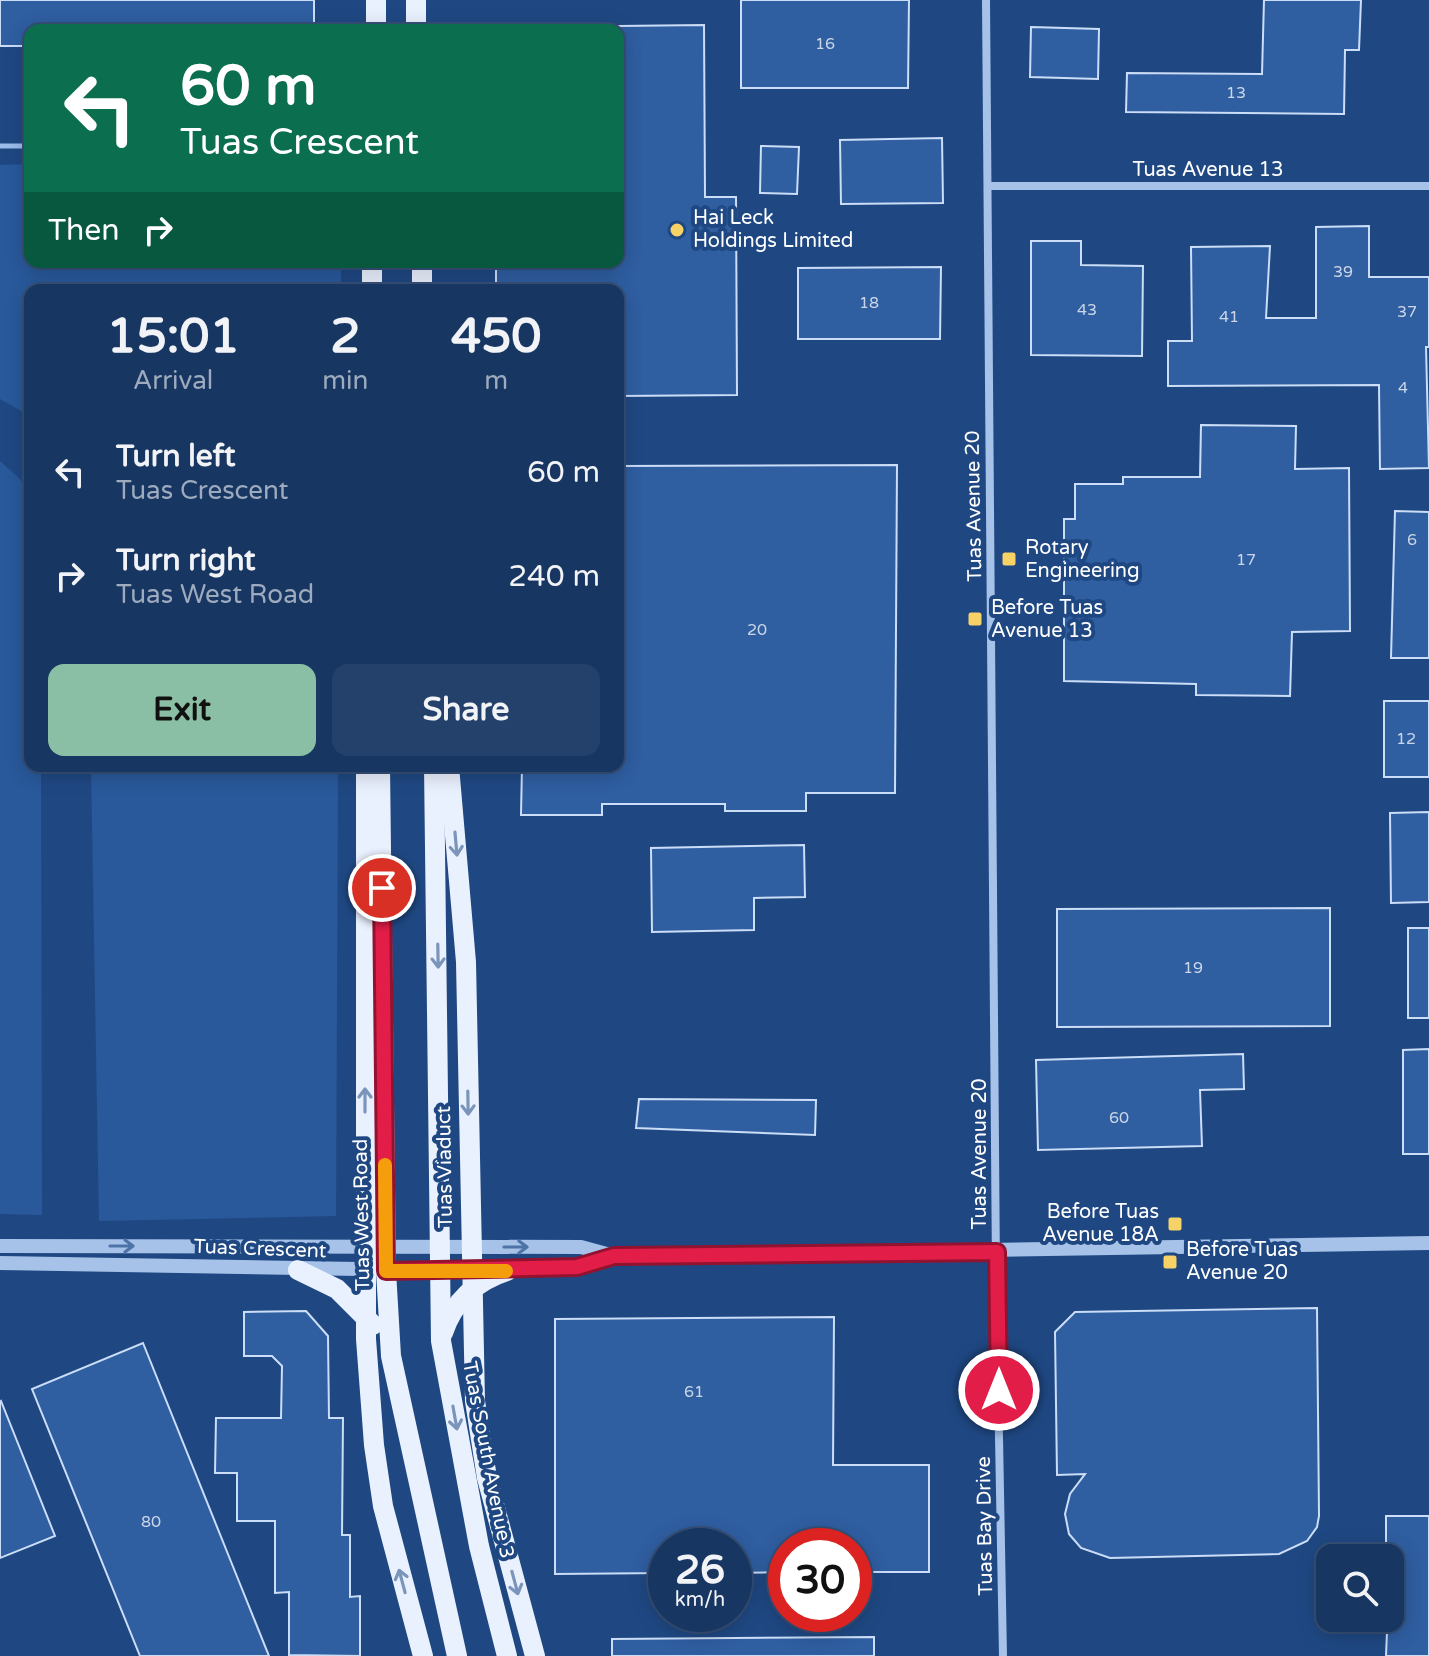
<!DOCTYPE html>
<html lang="en">
<head>
<meta charset="utf-8">
<style>
  body { margin:0; font-family:"Varela Round",sans-serif; background:#24416b; color:#f1f3f6; height:100vh; display:flex; flex-direction:column; font-size:30px; white-space:nowrap }
  * { box-sizing:border-box; margin:0 }
  p { font-size:26px; color:#9eabbe }
  .icon { flex:none; width:44px; height:44px; fill:none; stroke:currentColor; stroke-width:2; stroke-linecap:round; stroke-linejoin:round }
  .map { position:relative; flex:1; overflow:hidden }
  .side { position:absolute; left:24px; top:284px; width:600px; height:488px; display:flex; flex-direction:column; background:#173662; border-radius:16px; box-shadow:0 4px 20px #0003,0 0 0 2px #365077 }
  .side>* { flex:none }
  .banner { position:absolute; left:24px; top:24px; width:600px; height:244px; border-radius:16px; box-shadow:0 4px 20px #0003,0 0 0 2px #365077; background:#0b6e4f; color:#fff; overflow:hidden }
  .tools { position:absolute; left:1316px; top:1544px; display:grid; gap:16px }
  .tools a { display:grid; place-items:center; width:88px; height:88px; border-radius:16px; background:#173662; box-shadow:0 4px 20px #0003,0 0 0 2px #365077; font-size:40px }
  .speed { position:absolute; left:648px; top:1528px; display:flex; gap:16px; font-size:40px; font-weight:700; text-align:center }
  .speed>* { display:grid; place-content:center; width:104px; height:104px; border-radius:50%; background:#173662; box-shadow:0 4px 20px #0003,0 0 0 2px #365077; line-height:1 }
  .speed small { font-size:20px; font-weight:400 }
  .speed .limit { border:12px solid #d22; background:#fff; color:#111 }
  .pin { position:absolute; display:grid; place-items:center; width:68px; height:68px; color:#fff; margin:-34px; border:4px solid #fff; border-radius:50%; box-shadow:0 2px 8px #0007 }
  .me { position:absolute; width:88px; margin:-44px; rotate:0deg; stroke-linejoin:round; filter:drop-shadow(0 0 6px #0008) }
  .turn { display:flex; align-items:center; gap:28px; height:168px; padding:0 24px; font-size:36px }
  .turn .icon { width:104px; height:104px; stroke-width:2.5 }
  .turn b { display:block; font-size:56px; line-height:68px }
  .then { display:flex; align-items:center; height:76px; padding:0 24px; background:#0003; gap:16px; font-size:30px }
  .eta { display:flex; justify-content:space-evenly; align-items:center; height:136px; text-align:center }
  .eta b { font-size:48px; font-weight:700; line-height:56px }
  .primary-button { display:flex; gap:16px; margin-top:auto; padding:16px 24px }
  .primary-button a { flex:1; height:92px; border-radius:16px; background:#8abfa5; color:#111; font-size:32px; font-weight:700; line-height:92px; text-align:center }
  .primary-button a+a { background:#24416b; color:#f1f3f6 }
  ul { padding:0; list-style:none }
  li { display:flex; align-items:center; gap:24px; height:104px; padding:0 24px }
  li div { flex:1 }
  li b { display:block; font-size:30px }
  li em { font-style:normal }
  .map>svg:first-child { display:block }
  .green { fill:#29599b }
  .lines { fill:none; stroke-linecap:round; stroke-linejoin:round }
  .stream { stroke:#9abdea; stroke-width:5 }
  .building { fill:#2f5ea1; stroke:#cbddf7; stroke-width:2 }
  .minor { stroke:#a6c2e9; stroke-width:8 }
  .tertiary { stroke:#a6c2e9; stroke-width:14 }
  .primary { stroke:#eaf1fe; stroke-width:20 }
  .primary-bridge { stroke:#eaf1fe; stroke-width:20 }
  .oneway { stroke:#7a94ba }
  .oneway2 { stroke:#4e73a7 }
  .route-casing { stroke:#92132f; stroke-width:20 }
  .route { stroke:#e11d48; stroke-width:14 }
  .slow { stroke:#f59e0b; stroke-width:14 }
  .poi-dot { fill:#f7d266; stroke:#1f4883; stroke-width:3 }
  .labels { text-anchor:middle; dominant-baseline:central; stroke-width:8; stroke-linejoin:round; paint-order:stroke }
  .number-label { font-size:16px; fill:#cbd7e8 }
  .street-label { font-size:20px; fill:#fff; stroke:#1f4883 }
  .poi-label { font-size:20px; fill:#fff; stroke:#1f4883; text-anchor:start }
</style>
</head>
<body>
<div class="map">
<svg width="1429" height="1656" viewBox="0 0 1429 1656">
  <rect width="100%" height="100%" fill="#1f4883"/>
  <!-- green -->
  <g class="green">
    <polygon points="30,164 30,262 341,262 341,290 30,290 30,416 0,399 0,165"/>
    <polygon points="0,461 20,479 30,496 30,766 41,766 42,1215 0,1214"/>
    <polygon points="91,766 338,766 336,1216 99,1221"/>
  </g>
  <g class="lines">
    <!-- stream -->
    <polyline class="stream" points="0,146 30,146"/>
  </g>
  <!-- building -->
  <g class="building">
    <polygon points="0,0 314,0 314,30 30,30 30,46 0,46"/>
    <polygon points="741,0 909,0 908,88 741,88"/>
    <polygon points="1264,0 1361,0 1359,50 1345,50 1344,114 1126,112 1127,73 1262,74"/>
    <polygon points="704,25 705,197 736,197 737,395 618,396 618,290 496,290 496,262 618,262 618,26"/>
    <polygon points="1031,27 1099,29 1098,79 1030,77"/>
    <polygon points="942,138 943,203 841,204 840,140"/>
    <polygon points="761,146 799,147 797,194 760,193"/>
    <polygon points="1369,226 1369,277 1429,277 1429,347 1426,347 1429,468 1380,469 1379,385 1168,386 1168,341 1192,341 1191,247 1270,246 1266,318 1316,318 1316,227"/>
    <polygon points="1031,241 1081,241 1081,265 1143,266 1142,356 1031,355"/>
    <polygon points="941,267 940,339 798,339 798,268"/>
    <polygon points="1201,425 1296,426 1295,469 1349,468 1350,631 1292,632 1290,696 1196,695 1196,684 1064,681 1064,519 1075,519 1075,484 1123,484 1123,477 1200,477"/>
    <polygon points="897,465 895,793 806,793 806,811 725,811 725,804 602,804 602,815 521,815 522,766 618,766 618,466"/>
    <polygon points="1395,511 1429,512 1429,658 1391,658"/>
    <rect x="1384" y="701" width="45" height="76"/>
    <polygon points="1429,812 1429,902 1391,903 1390,813"/>
    <polygon points="804,845 805,897 754,898 754,930 652,932 651,848"/>
    <polygon points="1330,908 1330,1026 1057,1027 1057,909"/>
    <rect x="1408" y="928" width="21" height="90"/>
    <polygon points="1429,1049 1429,1154 1403,1154 1403,1050"/>
    <polygon points="1243,1054 1244,1089 1200,1090 1202,1146 1038,1150 1036,1060"/>
    <polygon points="639,1099 816,1100 815,1135 636,1128"/>
    <polygon points="1317,1308 1319,1516 1317,1527 1307,1541 1279,1554 1110,1558 1081,1548 1069,1534 1065,1514 1070,1494 1085,1474 1057,1475 1055,1332 1075,1312"/>
    <polygon points="306,1311 328,1336 329,1418 343,1418 342,1535 350,1535 350,1597 360,1596 360,1656 289,1655 289,1592 275,1593 275,1521 237,1521 237,1473 215,1473 216,1418 281,1418 282,1366 272,1356 244,1356 244,1312"/>
    <polygon points="834,1317 833,1465 929,1465 929,1572 854,1572 854,1546 786,1546 786,1572 734,1573 734,1546 666,1546 666,1573 555,1574 555,1319"/>
    <polygon points="143,1343 240,1584 269,1656 140,1656 32,1389"/>
    <polygon points="1,1401 55,1536 0,1558 0,1402"/>
    <polygon points="1386,1516 1429,1516 1429,1656 1386,1656 1390,1558 1386,1558"/>
    <polygon points="874,1637 874,1656 612,1656 612,1639"/>
  </g>
  <g class="lines">
    <!-- minor -->
    <g class="minor">
      <polyline points="986,0 996,1272 1003,1656"/>
      <polyline points="988,186 1429,186"/>
    </g>
    <!-- tertiary -->
    <g class="tertiary">
      <polyline points="0,1246 581,1247 614,1256 1429,1243"/>
      <polyline points="0,1263 479,1271"/>
      <polyline points="500,1271 577,1267 613,1256"/>
    </g>
    <!-- primary -->
    <g class="primary">
      <polyline points="416,0 416,30"/>
      <polyline points="376,30 376,0"/>
      <polyline points="422,262 422,290"/>
      <polyline points="372,290 372,262"/>
      <polyline points="380,766 386,1271 391,1356 457,1656"/>
      <polyline points="434,766 441,1341 479,1546 507,1656"/>
      <polyline points="298,1270 337,1289 373,1325"/>
      <path d="M443,1333c10,-31 33,-52 64,-62"/>
    </g>
    <!-- primary-bridge -->
    <g class="primary-bridge">
      <polyline points="366,766 366,1339 374,1445 383,1506 423,1656"/>
      <polyline points="449,766 466,962 475,1401 487,1478 535,1656"/>
    </g>
  </g>
  <!-- one-way arrows -->
  <defs><path id="oneway-shaft" d="M-6 0H5M1.5-3L5.5 0L1.5 3" fill="none" stroke-width="1.6" stroke-linecap="round" stroke-linejoin="round" transform="scale(2)"/></defs>
  <g class="oneway">
    <use href="#oneway-shaft" transform="translate(456 844) rotate(85)"/>
    <use href="#oneway-shaft" transform="translate(438 956) rotate(89)"/>
    <use href="#oneway-shaft" transform="translate(365 1100) rotate(-90)"/>
    <use href="#oneway-shaft" transform="translate(468 1103) rotate(89)"/>
    <use href="#oneway-shaft" transform="translate(455 1418) rotate(80)"/>
    <use href="#oneway-shaft" transform="translate(402 1581) rotate(-105)"/>
    <use href="#oneway-shaft" transform="translate(515 1583) rotate(75)"/>
  </g>
  <g class="oneway2">
    <use href="#oneway-shaft" transform="translate(122 1246)"/>
    <use href="#oneway-shaft" transform="translate(516 1247)"/>
  </g>
  <g class="lines">
    <!-- route casing -->
    <g class="route-casing">
      <polyline id="route" points="382,888 386,1271 577,1267 614,1256 997,1252 999,1390"/>
    </g>
    <!-- route -->
    <use href="#route" class="route"/>
    <!-- slow -->
    <polyline class="slow" points="385,1165 386,1271 506,1271"/>
  </g>
  <!-- markers -->
  <g class="poi-dot">
    <circle cx="677" cy="230" r="8"/>
    <rect x="1001" y="551" width="16" height="16" rx="4"/>
    <rect x="967" y="611" width="16" height="16" rx="4"/>
    <rect x="1167" y="1216" width="16" height="16" rx="4"/>
    <rect x="1162" y="1254" width="16" height="16" rx="4"/>
  </g>
  <g class="labels">
    <!-- number labels -->
    <g class="number-label">
      <text x="825" y="44">16</text>
      <text x="1236" y="93">13</text>
      <text x="1343" y="272">39</text>
      <text x="869" y="303">18</text>
      <text x="1087" y="310">43</text>
      <text x="1407" y="312">37</text>
      <text x="1229" y="317">41</text>
      <text x="1403" y="388">4</text>
      <text x="1412" y="540">6</text>
      <text x="1246" y="560">17</text>
      <text x="757" y="630">20</text>
      <text x="1406" y="739">12</text>
      <text x="1193" y="968">19</text>
      <text x="1119" y="1118">60</text>
      <text x="694" y="1392">61</text>
      <text x="151" y="1522">80</text>
    </g>
    <!-- street labels -->
    <g class="street-label">
      <text x="1208" y="170">Tuas Avenue 13</text>
      <text transform="translate(974 506) rotate(-91)">Tuas Avenue 20</text>
      <text transform="translate(980 1154) rotate(-90)">Tuas Avenue 20</text>
      <text transform="translate(445 1167) rotate(-91)">Tuas Viaduct</text>
      <text transform="translate(362 1215) rotate(-91)">Tuas West Road</text>
      <text transform="translate(260 1249) rotate(2)">Tuas Crescent</text>
      <text transform="translate(488 1460) rotate(79)">Tuas South Avenue 3</text>
      <text transform="translate(985 1526) rotate(-91)">Tuas Bay Drive</text>
    </g>
    <!-- poi labels -->
    <g class="poi-label">
      <text x="693" y="218">Hai Leck<tspan x="693" dy="23">Holdings Limited</tspan></text>
      <text x="1025" y="548">Rotary<tspan x="1025" dy="23">Engineering</tspan></text>
      <text x="991" y="608">Before Tuas<tspan x="991" dy="23">Avenue 13</tspan></text>
      <text x="1159" y="1212" text-anchor="end">Before Tuas<tspan x="1159" dy="23">Avenue 18A</tspan></text>
      <text x="1186" y="1250">Before Tuas<tspan x="1186" dy="23">Avenue 20</tspan></text>
    </g>
  </g>
</svg>
<div class="tools">
<a><svg class="icon" aria-label="search" viewBox="0 0 24 24"><circle cx="10" cy="10" r="6"/><path d="M15 15l6 6"/></svg></a>
</div>
<div class="speed"><div>26<small>km/h</small></div><div class="limit">30</div></div>
<div class="pin" style="left:382px;top:888px;background:#d93025"><svg class="icon" aria-label="arrive" viewBox="0 0 24 24"><path d="M6 21V4h12l-3 4 3 4H6"/></svg></div>
<svg class="me" style="left:999px;top:1390px" viewBox="-20 -20 40 40"><circle r="17" fill="#e11d48" stroke="#fff" stroke-width="3"/><path d="M0-11L8 9 0 5-8 9z" fill="#fff"/></svg>
<div class="banner">
<div class="turn"><svg class="icon" aria-label="left" viewBox="0 0 24 24"><path d="M17 20v-9H6M10 6l-5 5 5 5"/></svg><div><b>60 m</b>Tuas Crescent</div></div>
<div class="then">Then<svg class="icon" aria-label="right" viewBox="0 0 24 24"><path d="M7 20v-9h11M14 6l5 5-5 5"/></svg></div>
</div>
<section class="side">
<div class="eta">
<div><b>15:01</b><p>Arrival</p></div>
<div><b>2</b><p>min</p></div>
<div><b>450</b><p>m</p></div>
</div>
<ul>
<li><svg class="icon" aria-label="left" viewBox="0 0 24 24"><path d="M17 20v-9H6M10 6l-5 5 5 5"/></svg><div><b>Turn left</b><p>Tuas Crescent</p></div><em>60 m</em></li>
<li><svg class="icon" aria-label="right" viewBox="0 0 24 24"><path d="M7 20v-9h11M14 6l5 5-5 5"/></svg><div><b>Turn right</b><p>Tuas West Road</p></div><em>240 m</em></li>
</ul>
<div class="primary-button"><a>Exit</a><a>Share</a></div>
</section>
</div>
</body>
</html>
